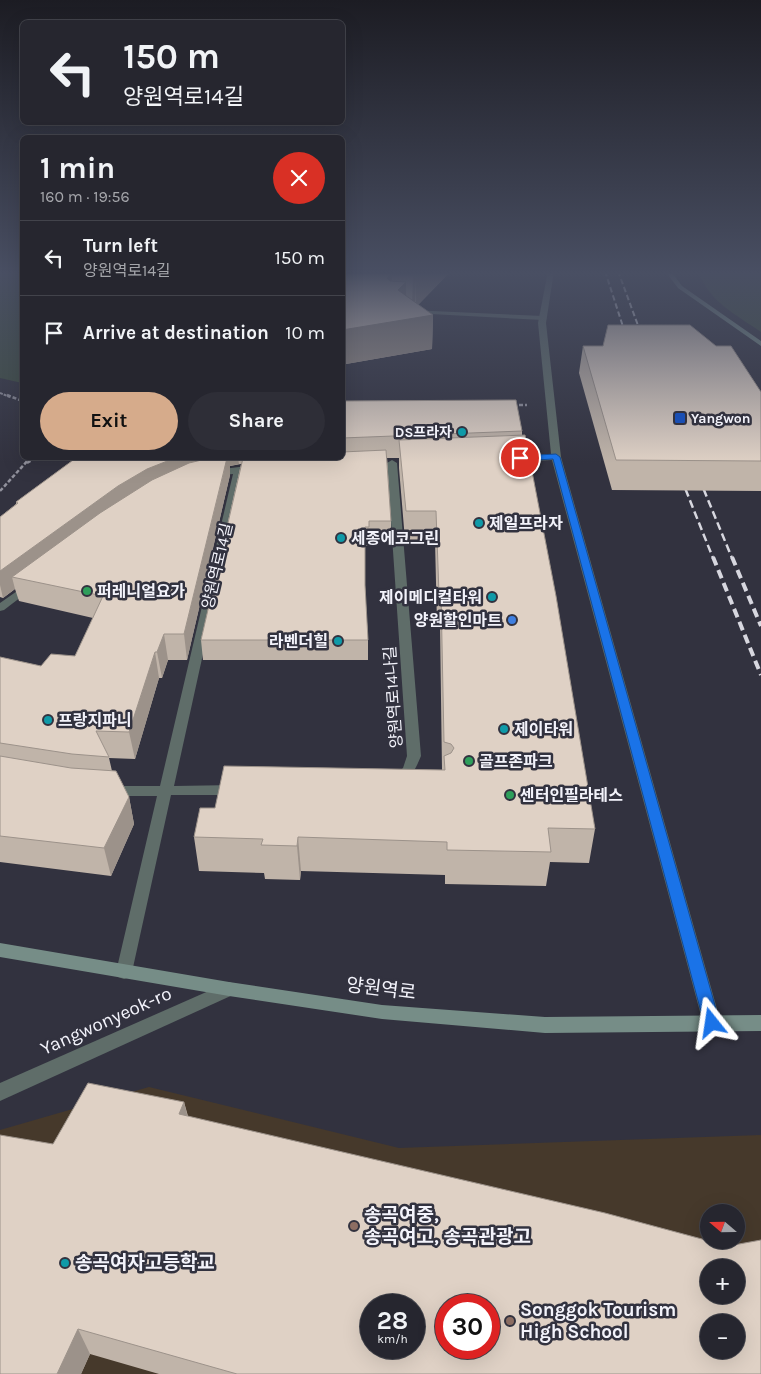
<!DOCTYPE html>
<html lang="en">
<head>
<meta charset="utf-8">
<style>
  body { margin:0; font-family:Karla,"Noto Sans KR",sans-serif; background:#2e2e37; color:#f1f3f6; height:100vh; display:flex; flex-direction:column; font-size:19px; white-space:nowrap }
  * { box-sizing:border-box; margin:0 }
  p { font-size:16px; color:#a4a5aa }
  .icon { flex:none; width:28px; height:28px; fill:none; stroke:currentColor; stroke-width:2; stroke-linecap:round; stroke-linejoin:round }
  .map { position:relative; flex:1; overflow:hidden }
  .panel { position:absolute; left:20px; top:135px; width:325px; height:325px; display:flex; flex-direction:column; background:#26262f; border-radius:8px; box-shadow:0 5px 20px #0002,0 0 0 1px #42434b }
  .panel>* { flex:none }
  .hud { position:absolute; left:20px; top:20px; width:325px; height:105px; border-radius:8px; box-shadow:0 5px 20px #0002,0 0 0 1px #42434b; background:#26262f; color:#f1f3f6; overflow:hidden }
  .needle { width:32px; rotate:290deg }
  .controls { position:absolute; left:700px; top:1204px; display:grid; gap:10px }
  .controls a { display:grid; place-items:center; width:45px; height:45px; border-radius:50%; background:#26262f; box-shadow:0 5px 20px #0002,0 0 0 1px #42434b; font-size:25px }
  .speed { position:absolute; left:360px; top:1294px; display:flex; gap:10px; font-size:25px; font-weight:700; text-align:center }
  .speed>* { display:grid; place-content:center; width:65px; height:65px; border-radius:50%; background:#26262f; box-shadow:0 5px 20px #0002,0 0 0 1px #42434b; line-height:1 }
  .speed small { font-size:12px; font-weight:400 }
  .speed .limit { border:8px solid #d22; background:#fff; color:#111 }
  .pin { position:absolute; display:grid; place-items:center; width:42px; height:42px; color:#fff; margin:-21px; border:2px solid #fff; border-radius:50%; box-shadow:0 1px 5px #0007 }
  .me { position:absolute; width:55px; margin:-28px; rotate:345deg; stroke-linejoin:round; filter:drop-shadow(0 0 4px #0008) }
  .turn { display:flex; align-items:center; gap:18px; height:105px; padding:0 20px; font-size:22px }
  .turn .icon { width:65px; height:65px; stroke-width:2.5 }
  .turn b { display:block; font-size:35px; line-height:42px }
  .round { display:grid; place-items:center; flex:none; width:52px; height:52px; border-radius:26px; background:#2e2e37 }
  .overview { display:flex; align-items:center; justify-content:space-between; height:85px; padding:0 20px }
  h1 { font-size:30px; font-weight:700; line-height:38px }
  .action { display:flex; gap:10px; margin-top:auto; padding:10px 20px }
  .action a { flex:1; height:58px; border-radius:30px; background:#d6ab8b; color:#111; font-size:20px; font-weight:700; line-height:58px; text-align:center }
  .action a+a { background:#2e2e37; color:#f1f3f6 }
  ul { padding:0; list-style:none }
  li { display:flex; align-items:center; gap:15px; height:75px; padding:0 20px; border-top:1px solid #42434b }
  li div { flex:1 }
  li b { display:block; font-size:19px }
  li em { font-style:normal }
  .map>svg:first-child { display:block }
  .education { fill:#46392b; fill-rule:evenodd }
  .green { fill:#3e4d41 }
  .lines { fill:none; stroke-linecap:round; stroke-linejoin:round }
  .path-far1 { stroke:#91919c; stroke-width:2; stroke-dasharray:3 1; stroke-linecap:butt }
  .path { stroke:#91919c; stroke-width:2.5; stroke-dasharray:4 2; stroke-linecap:butt }
  .lane { fill:#5f6d69; fill-rule:evenodd }
  .street { fill:#5f6d69; fill-rule:evenodd }
  .secondary { fill:#768d87; fill-rule:evenodd }
  .rail-far2 { stroke:#d7d7df; stroke-width:2; stroke-dasharray:5.5 3; stroke-linecap:butt }
  .rail-far1 { stroke:#d7d7df; stroke-width:2.5; stroke-dasharray:8 4; stroke-linecap:butt }
  .rail { stroke:#d7d7df; stroke-width:4; stroke-dasharray:9 5; stroke-linecap:butt }
  .wall { fill:#c0b4a9 }
  .shaded-wall { fill:#9c928a }
  .building { fill:#dfd1c5; stroke:#9c928a; fill-rule:evenodd }
  .route { fill:#1a73e8; stroke:#114b97 }
  .transit-dot { fill:#1a4fb4; stroke:#32323f; stroke-width:2 }
  .culture-dot { fill:#0f9aa8; stroke:#32323f; stroke-width:2 }
  .leisure-dot { fill:#2e9e5b; stroke:#32323f; stroke-width:2 }
  .shop-dot { fill:#3f7fe0; stroke:#32323f; stroke-width:2 }
  .education-dot { fill:#8d6e63; stroke:#32323f; stroke-width:2 }
  .labels { text-anchor:middle; dominant-baseline:central; stroke-width:5; stroke-linejoin:round; paint-order:stroke }
  .far-poi-label { font-size:14px; font-weight:bold; fill:#f3f3fb; stroke:#32323f; text-anchor:start }
  .poi-label { font-size:16px; font-weight:bold; fill:#f3f3fb; stroke:#32323f; text-anchor:start }
  .street-label { font-size:16px; fill:#f3f3fb; stroke:#32323f }
  .near-street-label { font-size:19px; fill:#f3f3fb; stroke:#32323f }
  .near-poi-label { font-size:19px; font-weight:bold; fill:#f3f3fb; stroke:#32323f; text-anchor:start }
</style>
</head>
<body>
<div class="map">
<svg width="761" height="1374" viewBox="0 0 761 1374">
  <rect width="100%" height="100%" fill="#32323f"/>
  <!-- education -->
  <path class="education" d="M149,1087l250,61 362,-13v239h-761v-244zM709,1212h27v28h-27zM709,1268h27v27h-27zM371,1305h43v43h-43zM446,1305h43v43h-43zM709,1322h27v28h-27z"/>
  <!-- green -->
  <g class="green">
    <polygon points="0,271 22,271 22,383 0,378"/>
    <path d="M699,271l62,1v60c-24,-17 -54,-31 -62,-61z"/>
  </g>
  <g class="lines">
    <!-- path-far1 -->
    <polyline class="path-far1" points="0,393 10,397"/>
    <!-- path -->
    <g class="path">
      <polyline points="7,395 22,401"/>
      <polyline points="513,405 527,405"/>
      <polyline points="27,463 35,458"/>
      <polyline points="0,491 30,458"/>
    </g>
    <!-- lane -->
    <polygon class="lane" points="410,310 543,316 547,318 543,320 412,313 408,311"/>
    <!-- street -->
    <g class="street">
      <polygon points="548,271 554,271 546,323 561,457 721,1023 718,1028 712,1031 706,1028 703,1023 552,460 514,462 509,459 514,456 551,454 538,323"/>
      <path d="M392,460l5,3 24,293c-5,12 -14,33 -30,28l-2,-3 14,-13 4,-12 -20,-293z"/>
      <polygon points="256,465 259,466 259,470 243,472 174,786 235,785 240,787 242,790 240,793 235,795 171,795 132,972 130,977 124,979 118,977 116,972 157,796 110,796 105,794 103,791 105,788 110,786 160,786 233,474 214,476 209,473 214,470"/>
      <polygon points="30,582 34,583 36,585 34,587 4,610 0,611 0,603"/>
      <polygon points="229,982 235,984 237,989 235,994 0,1101 0,1083"/>
    </g>
    <!-- secondary -->
    <g class="secondary">
      <polygon points="665,271 671,271 682,286 761,341 761,346 678,288"/>
      <polygon points="0,943 229,982 382,1005 545,1017 761,1015 761,1031 545,1033 382,1019 229,996 0,957"/>
    </g>
    <!-- rail-far2 -->
    <g class="rail-far2">
      <polyline points="605,271 627,339"/>
      <polyline points="618,271 643,339"/>
    </g>
    <!-- rail-far1 -->
    <g class="rail-far1">
      <polyline points="681,478 713,558"/>
      <polyline points="699,478 732,558"/>
    </g>
    <!-- rail -->
    <g class="rail">
      <polyline points="713,557 761,675"/>
      <polyline points="732,557 761,626"/>
    </g>
  </g>
  <!-- wall -->
  <g class="wall">
    <polygon points="342,271 451,271 418,305 433,315 432,349 346,364 346,370"/>
    <polygon points="583,346 761,392 761,491 612,490 579,373"/>
    <polygon points="342,401 522,431 522,436 595,829 589,863 550,862 546,886 445,884 445,875 301,871 300,880 265,879 264,873 199,871 194,837 215,808 442,770 440,625 437,625 435,540 405,540 399,468 399,458 387,458 391,521 391,540 369,540 369,546 365,546 365,588 368,640 368,660 203,660 201,640 241,464 230,466 230,475 187,660 168,660 162,678 159,678 135,759 109,758 112,771 129,797 134,824 111,876 0,862 0,657 41,666 75,656 93,618 19,601 15,589 3,598 0,597 0,517 16,504 16,502 76,458 342,458"/>
    <polygon points="184,1102 188,1116 761,1374 159,1374 90,1354 81,1374 0,1374 53,1144"/>
  </g>
  <!-- shaded-wall -->
  <g class="shaded-wall">
    <polygon points="421,271 451,271 416,307 416,275"/>
    <polygon points="416,272 415,304 412,307 413,275"/>
    <polygon points="392,274 392,306 387,278"/>
    <polygon points="406,282 406,314 433,315 432,349 346,364 346,370 342,370 342,330"/>
    <polygon points="175,458 238,458 239,464 230,466 230,475 187,660 184,634 225,467 12,577 15,589 3,598 0,585 0,571 118,486 147,469"/>
    <polygon points="164,634 168,660 162,678 157,652"/>
    <polygon points="155,652 159,678 135,759 129,732"/>
    <polygon points="129,797 134,824 111,876 104,848"/>
    <polygon points="298,837 301,871 300,880 297,846"/>
    <polygon points="184,1102 191,1130 179,1114"/>
    <polygon points="78,1329 90,1354 81,1374 57,1374"/>
  </g>
  <!-- building -->
  <g class="building">
    <polygon points="342,271 421,271 416,275 416,272 413,275 392,274 387,278 390,281 406,282 398,290 433,315 342,330"/>
    <polygon points="608,325 690,325 716,346 731,346 761,392 761,461 616,460 583,346 603,346"/>
    <polygon points="516,400 522,431 342,438 342,401"/>
    <polygon points="525,435 556,596 595,829 548,828 551,852 447,850 447,842 298,837 297,846 261,845 263,839 194,837 200,808 215,808 224,766 445,770 444,756 451,753 454,748 451,744 444,742 441,594 439,594 436,511 406,511 399,440"/>
    <polygon points="386,450 391,521 369,521 369,527 365,527 365,585 368,640 201,640 243,458 342,458 342,452"/>
    <polygon points="76,458 175,458 147,469 118,486 0,571 0,517 18,503 16,502"/>
    <polygon points="210,458 227,458 184,634 164,634 157,652 155,652 129,732 96,731 109,757 72,754 0,743 0,657 41,666 51,654 75,656 103,596 12,577 100,513 152,480 189,463"/>
    <polygon points="0,756 71,768 116,771 129,797 104,848 0,836"/>
    <path d="M88,1083l96,19 -5,12 426,99 123,33 33,-6v134h-524l-159,-45 -21,45h-57v-239l53,9zM709,1268h27v27h-27zM371,1305h43v43h-43zM446,1305h43v43h-43zM709,1322h27v28h-27z"/>
  </g>
  <!-- sky -->
  <linearGradient id="sky" x2="0" y2="1"><stop stop-color="#1c1c23"/><stop offset="0.59" stop-color="#494f63"/><stop offset="1" stop-color="#494f63" stop-opacity="0"/></linearGradient>
  <rect width="761" height="463" fill="url(#sky)"/>
  <!-- route -->
  <polygon class="route" points="556,454 560,457 720,1023 718,1028 712,1030 707,1028 704,1023 553,459 520,461 516,458 520,456"/>
  <!-- markers -->
  <rect class="transit-dot" x="674" y="412" width="12" height="12" rx="2.5"/>
  <g class="culture-dot">
    <circle cx="462" cy="432" r="5"/>
    <circle cx="479" cy="523" r="5"/>
    <circle cx="341" cy="538" r="5"/>
    <circle cx="492" cy="597" r="5"/>
    <circle cx="338" cy="641" r="5"/>
    <circle cx="48" cy="720" r="5"/>
    <circle cx="504" cy="729" r="5"/>
    <circle cx="65" cy="1263" r="5"/>
  </g>
  <g class="leisure-dot">
    <circle cx="87" cy="591" r="5"/>
    <circle cx="469" cy="761" r="5"/>
    <circle cx="510" cy="795" r="5"/>
  </g>
  <circle class="shop-dot" cx="512" cy="620" r="5"/>
  <g class="education-dot">
    <circle cx="354" cy="1226" r="5"/>
    <circle cx="510" cy="1321" r="5"/>
  </g>
  <g class="labels">
    <!-- far-poi labels -->
    <g class="far-poi-label">
      <text x="691" y="418">Yangwon</text>
      <text x="452" y="432" text-anchor="end">DS프라자</text>
    </g>
    <!-- poi labels -->
    <g class="poi-label">
      <text x="489" y="523">제일프라자</text>
      <text x="351" y="538">세종에코그린</text>
      <text x="97" y="591">퍼레니얼요가</text>
      <text x="482" y="597" text-anchor="end">제이메디컬타워</text>
      <text x="502" y="620" text-anchor="end">양원할인마트</text>
      <text x="328" y="641" text-anchor="end">라벤더힐</text>
      <text x="58" y="720">프랑지파니</text>
      <text x="514" y="729">제이타워</text>
      <text x="479" y="761">골프존파크</text>
      <text x="520" y="795">센터인필라테스</text>
    </g>
    <!-- street labels -->
    <g class="street-label">
      <text transform="translate(217 566) rotate(-77)">양원역로14길</text>
      <text transform="translate(393 697) rotate(-94)">양원역로14나길</text>
    </g>
    <!-- near-street labels -->
    <g class="near-street-label">
      <text transform="translate(381 989) rotate(7)">양원역로</text>
      <text transform="translate(106 1021) rotate(-24)">Yangwonyeok-ro</text>
    </g>
    <!-- near-poi labels -->
    <g class="near-poi-label">
      <text x="364" y="1215">송곡여중,<tspan x="364" dy="22">송곡여고, 송곡관광고</tspan></text>
      <text x="75" y="1263">송곡여자고등학교</text>
      <text x="520" y="1310">Songgok Tourism<tspan x="520" dy="22">High School</tspan></text>
    </g>
  </g>
</svg>
<div class="controls">
<a><svg class="needle" viewBox="-14 -14 28 28"><path d="M0-13l5 13h-10z" fill="#e53935"/><path d="M0 13l5-13h-10z" fill="#a4a5aa"/></svg></a>
<a>+</a>
<a>−</a>
</div>
<div class="speed"><div>28<small>km/h</small></div><div class="limit">30</div></div>
<div class="pin" style="left:520px;top:458px;background:#d93025"><svg class="icon" aria-label="arrive" viewBox="0 0 24 24"><path d="M6 21V4h12l-3 4 3 4H6"/></svg></div>
<svg class="me" style="left:712px;top:1023px" viewBox="-20 -20 40 40"><path d="M0-17L14 15 0 8-14 15z" fill="#1a73e8" stroke="#fff" stroke-width="4"/></svg>
<div class="hud">
<div class="turn"><svg class="icon" aria-label="left" viewBox="0 0 24 24"><path d="M17 20v-9H6M10 6l-5 5 5 5"/></svg><div><b>150 m</b>양원역로14길</div></div>
</div>
<section class="panel">
<div class="overview"><div><h1>1 min</h1><p>160 m · 19:56</p></div><a class="round" style="background:#d93025;color:#fff"><svg class="icon" aria-label="close" viewBox="0 0 24 24"><path d="M6 6l12 12M18 6L6 18"/></svg></a></div>
<ul>
<li><svg class="icon" aria-label="left" viewBox="0 0 24 24"><path d="M17 20v-9H6M10 6l-5 5 5 5"/></svg><div><b>Turn left</b><p>양원역로14길</p></div><em>150 m</em></li>
<li><svg class="icon" aria-label="arrive" viewBox="0 0 24 24"><path d="M6 21V4h12l-3 4 3 4H6"/></svg><div><b>Arrive at destination</b></div><em>10 m</em></li>
</ul>
<div class="action"><a>Exit</a><a>Share</a></div>
</section>
</div>
</body>
</html>
